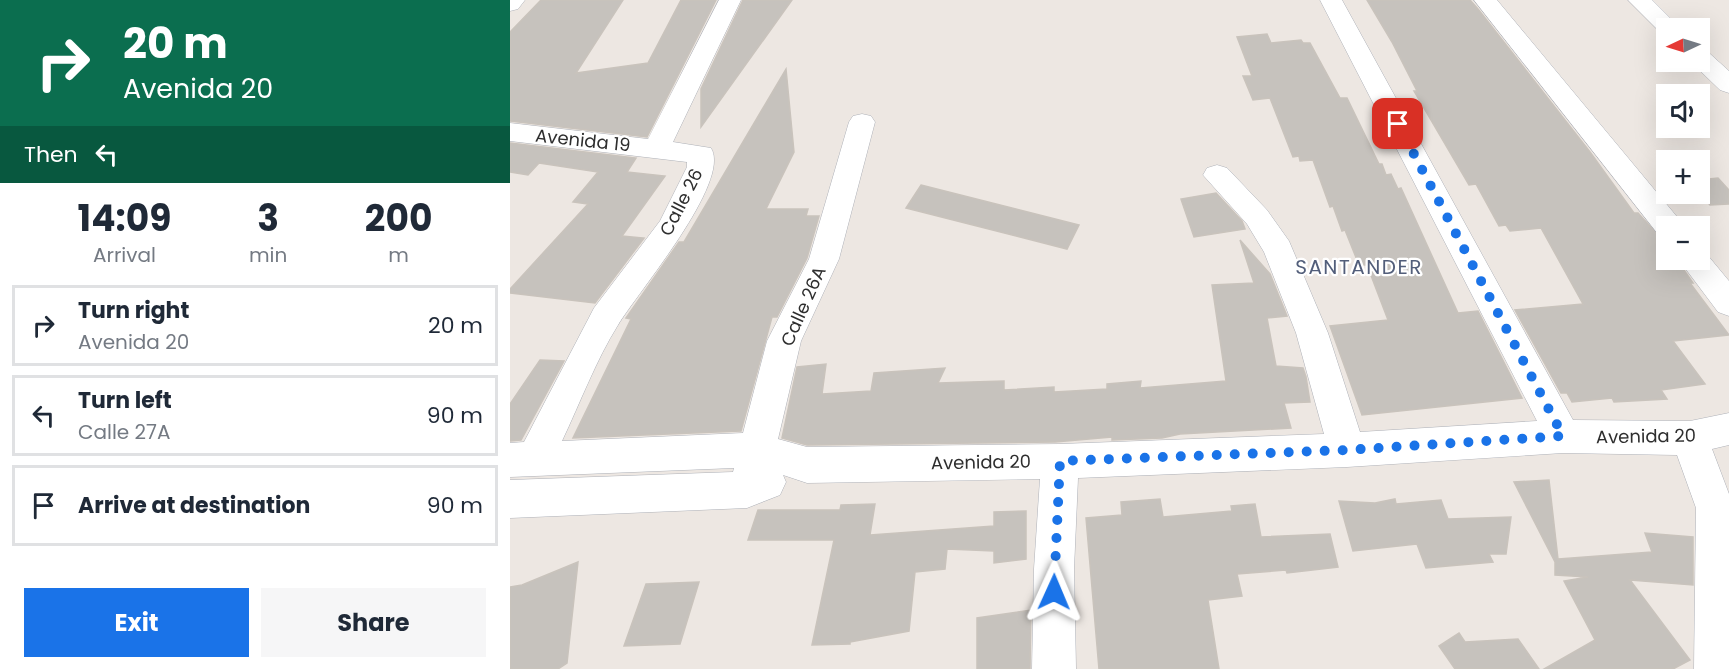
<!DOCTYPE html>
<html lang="en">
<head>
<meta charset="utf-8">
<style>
  body { margin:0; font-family:Poppins,sans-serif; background:#f6f6f7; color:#1f2937; height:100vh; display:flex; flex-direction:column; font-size:22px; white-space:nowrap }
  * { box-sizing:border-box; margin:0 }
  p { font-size:20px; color:#747a83 }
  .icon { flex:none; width:33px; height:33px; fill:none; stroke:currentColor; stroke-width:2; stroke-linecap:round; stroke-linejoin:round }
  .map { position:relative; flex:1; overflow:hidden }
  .sheet { display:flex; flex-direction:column; background:#fff; width:510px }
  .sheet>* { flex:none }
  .hud { background:#0b6e4f; color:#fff; overflow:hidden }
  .needle { width:39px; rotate:266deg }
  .fabs { position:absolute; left:1146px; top:18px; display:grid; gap:12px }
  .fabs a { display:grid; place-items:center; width:54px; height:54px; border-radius:0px; background:#fff; box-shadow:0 6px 24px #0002; font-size:30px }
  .pin { position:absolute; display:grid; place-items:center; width:51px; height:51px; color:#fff; margin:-26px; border-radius:12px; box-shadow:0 3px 9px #0006 }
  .me { position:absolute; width:66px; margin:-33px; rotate:1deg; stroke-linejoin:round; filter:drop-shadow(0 0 4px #0008) }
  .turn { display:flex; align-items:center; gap:21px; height:126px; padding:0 24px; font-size:27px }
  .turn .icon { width:78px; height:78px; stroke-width:2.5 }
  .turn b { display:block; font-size:42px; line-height:51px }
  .then { display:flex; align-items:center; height:57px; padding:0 24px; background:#0003; gap:12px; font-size:22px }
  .eta { display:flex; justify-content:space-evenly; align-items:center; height:102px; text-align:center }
  .eta b { font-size:36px; font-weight:700; line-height:42px }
  .cta { display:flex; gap:12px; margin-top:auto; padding:12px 24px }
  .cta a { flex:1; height:69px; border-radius:0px; background:#1a73e8; color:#fff; font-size:24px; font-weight:700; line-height:69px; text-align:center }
  .cta a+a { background:#f6f6f7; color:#1f2937 }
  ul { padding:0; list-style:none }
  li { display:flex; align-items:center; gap:18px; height:81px; margin:0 12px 9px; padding:0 12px; border:3px solid #e0e1e3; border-radius:0px }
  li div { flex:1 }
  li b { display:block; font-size:22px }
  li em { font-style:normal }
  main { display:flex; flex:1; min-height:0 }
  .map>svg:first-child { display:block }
  .building { fill:#c6c2bd; stroke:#c9c3bc; stroke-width:1.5 }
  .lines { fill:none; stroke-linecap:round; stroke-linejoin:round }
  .minor-casing { stroke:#aeb1b8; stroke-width:1 }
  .minor { fill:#fff; fill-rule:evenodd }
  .route { stroke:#1a73e8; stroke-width:10; stroke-dasharray:0 18 }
  .labels { text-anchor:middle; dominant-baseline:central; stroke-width:4.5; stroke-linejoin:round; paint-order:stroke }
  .street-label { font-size:18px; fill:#2e2e2e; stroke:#fff }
  .neighbourhood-label { font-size:20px; letter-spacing:1.5px; fill:#525e7a; stroke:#fff }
</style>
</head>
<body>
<main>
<section class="sheet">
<div class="hud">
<div class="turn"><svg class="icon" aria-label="right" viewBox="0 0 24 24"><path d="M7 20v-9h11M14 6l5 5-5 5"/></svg><div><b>20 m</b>Avenida 20</div></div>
<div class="then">Then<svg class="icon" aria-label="left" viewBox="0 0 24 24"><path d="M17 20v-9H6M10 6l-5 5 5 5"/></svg></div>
</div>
<div class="eta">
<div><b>14:09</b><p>Arrival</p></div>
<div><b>3</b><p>min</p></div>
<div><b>200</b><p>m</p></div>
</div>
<ul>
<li><svg class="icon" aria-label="right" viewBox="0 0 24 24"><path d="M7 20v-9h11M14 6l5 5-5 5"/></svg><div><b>Turn right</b><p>Avenida 20</p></div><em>20 m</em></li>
<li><svg class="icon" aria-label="left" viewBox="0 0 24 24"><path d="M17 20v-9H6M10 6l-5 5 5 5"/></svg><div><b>Turn left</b><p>Calle 27A</p></div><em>90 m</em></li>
<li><svg class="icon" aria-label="arrive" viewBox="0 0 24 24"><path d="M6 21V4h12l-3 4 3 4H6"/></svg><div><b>Arrive at destination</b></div><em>90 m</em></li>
</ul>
<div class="cta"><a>Exit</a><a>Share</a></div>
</section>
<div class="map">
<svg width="1219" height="669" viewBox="0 0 1219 669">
  <rect width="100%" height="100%" fill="#ede7e2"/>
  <!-- building -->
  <g class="building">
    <polygon points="31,0 113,0 66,73 138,63 171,0 206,0 137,137 0,121 0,32"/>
    <polygon points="233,0 282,0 191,127 191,89"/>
    <polygon points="857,0 960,0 968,9 1080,152 1124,213 1128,213 1150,237 1156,246 1156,260 1167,260 1183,283 1180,283 1219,335 1163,341 1195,384 1151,390 1157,399 1104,402 1102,398 1062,402 1057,393 1051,393 1005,310 1073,304 1031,228 1000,231 996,225 989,226 966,184 959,185 904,91 907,91 882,42"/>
    <polygon points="757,34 761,43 791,40 793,43 800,43 830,98 837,98 869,164 872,164 876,175 881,174 888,189 891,188 948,313 968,311 1012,398 852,415 820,326 878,320 857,265 849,265 835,230 832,231 823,206 820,207 803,160 790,161 789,156 783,157 760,98 743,100 733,76 742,76 727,37"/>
    <polygon points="276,69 284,152 256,209 298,209 296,216 309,216 297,258 267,317 262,317 231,431 63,438 121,319 116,318 169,242 174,242"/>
    <polygon points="0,143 126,158 117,172 155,176 112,236 134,238 85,303 0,293 0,289 78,204 63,202 88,172 29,163 18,175 0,172"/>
    <polygon points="1208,178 1219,190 1219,204 1200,205 1190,193 1190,180"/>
    <polygon points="411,185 569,225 557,249 396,208"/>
    <polygon points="706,193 732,221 735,229 684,237 671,199"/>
    <polygon points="730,240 760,274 777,316 757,318 766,366 793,368 796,377 800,402 774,403 781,428 670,434 652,438 602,440 602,437 545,442 297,445 272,438 287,367 316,364 312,394 361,391 364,373 435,368 428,383 494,381 494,390 544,387 544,392 597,389 597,384 631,381 630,388 716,381 702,285 744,283"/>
    <polygon points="30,360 54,361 11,440 0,441 0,404"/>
    <polygon points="1039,480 1048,559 1142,552 1135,533 1183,537 1183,585 1120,580 1180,660 1163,669 1034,669 1085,640 1054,581 1078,577 1045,575 1045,562 1004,482"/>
    <polygon points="650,499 653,517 722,511 721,506 745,504 751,537 820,534 828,567 777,573 776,570 727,574 732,596 698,600 709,669 589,669 576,518 612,515 611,502"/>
    <polygon points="885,499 886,504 931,500 938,519 1001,517 996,554 979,554 983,562 916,568 907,544 843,551 829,501 865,503"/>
    <polygon points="365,504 360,535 484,526 484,512 516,511 516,559 484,563 484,551 437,549 435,569 405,572 399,631 340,642 340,644 302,645 324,540 238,540 248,510 330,510 331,505"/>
    <polygon points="68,562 57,663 48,669 0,669 0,587 12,585"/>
    <polygon points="189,582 170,644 114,646 136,584"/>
    <polygon points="521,610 520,669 467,669 467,618"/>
    <polygon points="949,633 955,642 1008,639 1029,669 945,669 929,646"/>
  </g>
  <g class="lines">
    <!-- minor casing -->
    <g class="minor-casing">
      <g id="minor">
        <polygon points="0,0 15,0 8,9 0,11"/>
        <path d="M209,0h22l-68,142 38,6c21,34 -74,145 -93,177 -22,35 -38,78 -56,116l181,-8 24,-92 42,-82 40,-137 4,-6 9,-2 9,2 4,6 -36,137 -38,82 -23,98 29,8 253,-3 264,-10 -28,-101 -32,-81 -17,-28 -44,-49 4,-7 10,-3 10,3 40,42 22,31 39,92 32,99 177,-11 -217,-421h22l231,420 117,1 39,-8v32l-17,4 17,45v175h-35l2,-161 -19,-53 -114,-2 -216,14 -269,11 -4,91 2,100h-44l2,-100 6,-90 -233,4 -24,-8 3,7 -6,13 -33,13 -237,10v-38l223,-8 1,-4 -224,9v-34l14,-1 70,-134 66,-87 27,-54v-5l-177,-21v-18l138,16z"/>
        <polygon points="964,0 987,0 1168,218 1172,226 1156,226 1156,236 1148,234"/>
        <polygon points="1118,0 1142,0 1170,28 1156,28 1156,34 1151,33"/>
        <polygon points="1190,50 1198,52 1219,71 1219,93 1210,90 1181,62 1190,62"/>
        <polygon points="1190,250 1195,252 1219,281 1219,316 1208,312 1169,260 1190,260"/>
      </g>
    </g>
    <!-- minor -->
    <use href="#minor" class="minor"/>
  </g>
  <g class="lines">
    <!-- route -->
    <polyline class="route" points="544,592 550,461 837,450 1053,436 888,124"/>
  </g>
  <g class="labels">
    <!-- street labels -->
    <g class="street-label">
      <text transform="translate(73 140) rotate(6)">Avenida 19</text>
      <text transform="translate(171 202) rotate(-63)">Calle 26</text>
      <text transform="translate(293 306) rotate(-66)">Calle 26A</text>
      <text transform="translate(1136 436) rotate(-1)">Avenida 20</text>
      <text transform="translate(471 462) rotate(-1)">Avenida 20</text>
    </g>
    <!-- neighbourhood labels -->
    <g class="neighbourhood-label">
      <text x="849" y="267">SANTANDER</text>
    </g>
  </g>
</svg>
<div class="fabs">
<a><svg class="needle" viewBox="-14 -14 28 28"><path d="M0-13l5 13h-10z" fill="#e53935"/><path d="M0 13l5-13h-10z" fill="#747a83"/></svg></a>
<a><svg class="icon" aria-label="sound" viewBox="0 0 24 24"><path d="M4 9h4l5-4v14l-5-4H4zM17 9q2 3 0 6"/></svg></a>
<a>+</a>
<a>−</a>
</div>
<div class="pin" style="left:888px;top:124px;background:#d93025"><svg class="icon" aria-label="arrive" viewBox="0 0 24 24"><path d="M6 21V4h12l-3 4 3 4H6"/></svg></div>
<svg class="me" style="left:544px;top:592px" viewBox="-20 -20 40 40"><path d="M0-17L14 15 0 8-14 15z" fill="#1a73e8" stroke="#fff" stroke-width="4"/></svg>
</div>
</main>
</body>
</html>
